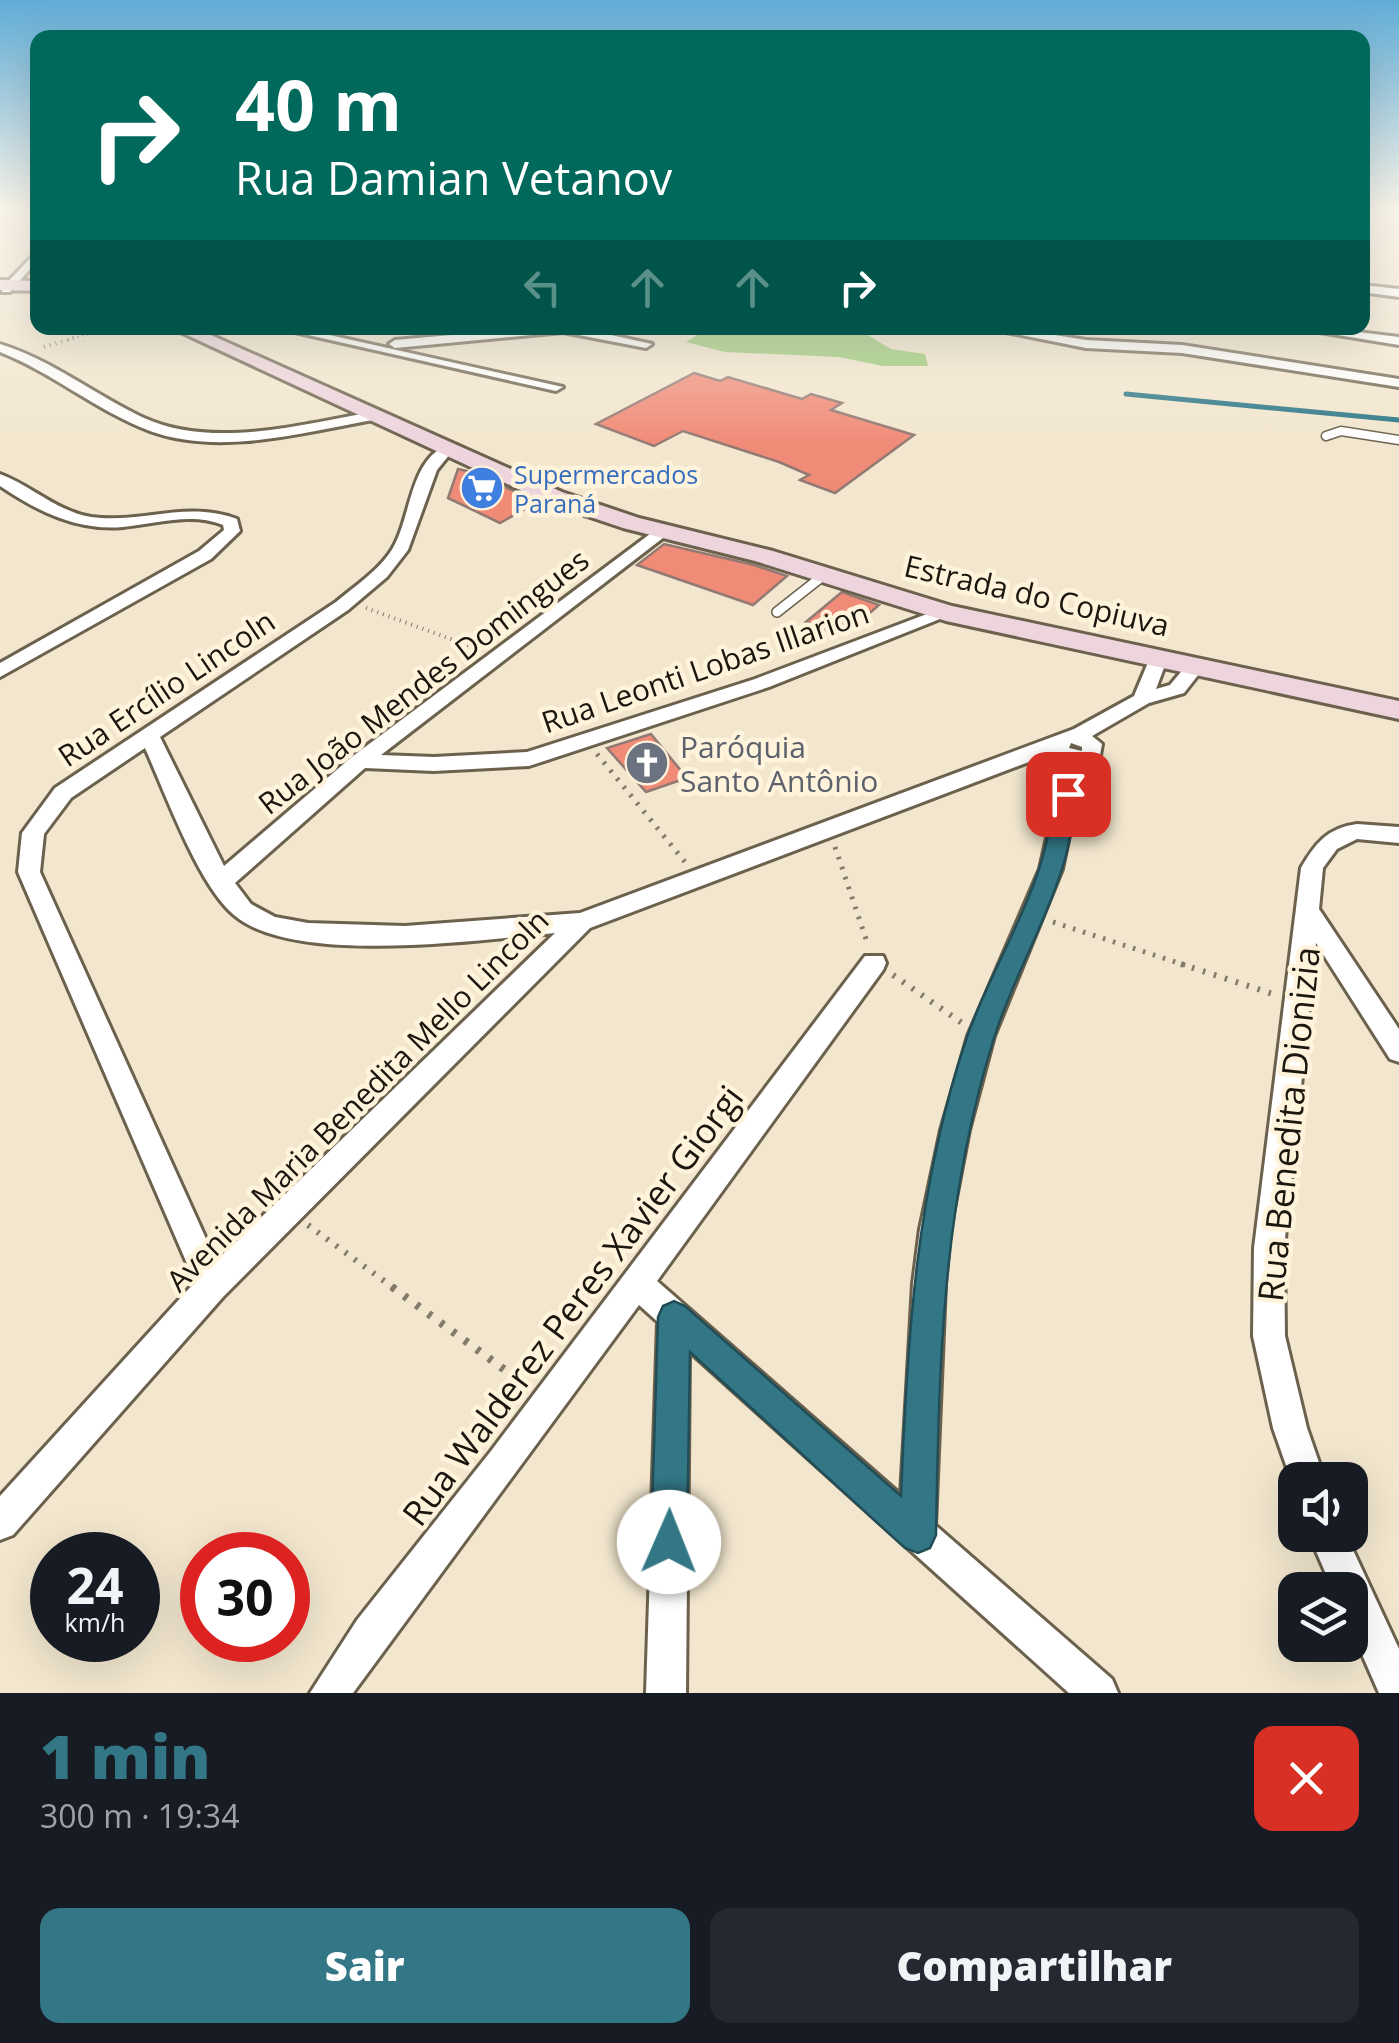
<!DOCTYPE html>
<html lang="pt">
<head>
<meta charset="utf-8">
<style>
  body { margin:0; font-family:"Open Sans",sans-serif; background:#242831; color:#f1f3f6; height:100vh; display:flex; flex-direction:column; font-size:38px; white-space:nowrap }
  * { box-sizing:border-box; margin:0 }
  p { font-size:32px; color:#9ea1a6 }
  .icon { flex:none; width:55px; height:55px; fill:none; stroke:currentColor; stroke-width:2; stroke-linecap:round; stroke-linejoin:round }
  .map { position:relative; height:1693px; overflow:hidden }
  .details { display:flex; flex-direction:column; background:#171b24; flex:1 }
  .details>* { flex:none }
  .hud { position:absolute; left:30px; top:30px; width:1340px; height:305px; border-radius:20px; box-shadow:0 10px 40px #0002; background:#00695c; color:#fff; overflow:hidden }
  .controls { position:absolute; left:1278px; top:1462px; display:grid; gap:20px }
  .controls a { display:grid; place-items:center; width:90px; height:90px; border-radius:20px; background:#171b24; box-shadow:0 10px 40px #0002; font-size:50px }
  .speed { position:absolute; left:30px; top:1532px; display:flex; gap:20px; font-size:50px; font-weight:700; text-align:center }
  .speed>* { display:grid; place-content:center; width:130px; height:130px; border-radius:50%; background:#171b24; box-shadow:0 10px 40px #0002; line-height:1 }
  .speed small { font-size:25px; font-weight:400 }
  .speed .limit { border:15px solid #d22; background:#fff; color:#111 }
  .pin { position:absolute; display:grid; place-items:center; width:85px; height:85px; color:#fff; margin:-42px; border-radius:20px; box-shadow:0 5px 15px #0006 }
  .me { position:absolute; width:110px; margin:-55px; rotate:1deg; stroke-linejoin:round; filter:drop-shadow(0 0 8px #0008) }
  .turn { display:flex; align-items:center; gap:35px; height:210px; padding:0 40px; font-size:45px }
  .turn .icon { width:130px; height:130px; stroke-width:2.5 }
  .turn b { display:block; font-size:70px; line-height:85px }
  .lanes { display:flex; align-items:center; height:95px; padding:0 40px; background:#0003; justify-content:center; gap:50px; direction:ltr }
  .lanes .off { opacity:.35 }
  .round { display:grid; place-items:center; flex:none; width:105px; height:105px; border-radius:20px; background:#242831 }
  .head { display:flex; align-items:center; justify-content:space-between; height:170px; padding:0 40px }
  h1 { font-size:60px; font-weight:800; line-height:75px; color:#337786 }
  .action { display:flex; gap:20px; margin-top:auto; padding:20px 40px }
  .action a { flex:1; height:115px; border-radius:20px; background:#337786; color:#fff; font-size:40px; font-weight:800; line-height:115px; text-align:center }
  .action a+a { background:#242831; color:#f1f3f6 }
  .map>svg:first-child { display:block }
  .forest { fill:#96c972 }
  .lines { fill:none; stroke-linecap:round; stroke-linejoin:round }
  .stream { stroke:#2c7687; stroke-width:5 }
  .building { fill:#f08b77; stroke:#937974; stroke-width:2.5 }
  .lane-far1-casing { stroke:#6b614d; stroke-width:11 }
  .lane-casing { stroke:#6b614d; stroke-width:12 }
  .street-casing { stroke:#6b614d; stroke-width:6 }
  .secondary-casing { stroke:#6b614d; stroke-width:6 }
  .path-far4 { stroke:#827a6b; stroke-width:2.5; stroke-dasharray:1 4; stroke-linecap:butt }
  .path-far3 { stroke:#827a6b; stroke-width:4; stroke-dasharray:1 5; stroke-linecap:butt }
  .path-far2 { stroke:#827a6b; stroke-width:5; stroke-dasharray:2.5 8; stroke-linecap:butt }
  .path-far1 { stroke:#827a6b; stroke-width:6; stroke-dasharray:2.5 9; stroke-linecap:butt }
  .path { stroke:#827a6b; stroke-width:8; stroke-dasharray:4 11; stroke-linecap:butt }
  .lane-far1 { stroke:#fff; stroke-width:8 }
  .lane { stroke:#fff; stroke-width:9 }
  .street { fill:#fff; fill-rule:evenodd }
  .secondary { fill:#edd4dd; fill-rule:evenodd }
  .route { fill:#337786; stroke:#214d57; stroke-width:2.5 }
  .labels { text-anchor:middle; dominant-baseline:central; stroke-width:9; stroke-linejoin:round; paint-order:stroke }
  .far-shop-label { font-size:25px; fill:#366cbe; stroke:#fff3db; text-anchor:start }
  .street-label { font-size:30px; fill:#1b170f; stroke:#fff3db }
  .worship-label { font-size:30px; fill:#5b616d; stroke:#fff3db; text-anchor:start }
  .near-street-label { font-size:35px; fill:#1b170f; stroke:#fff3db }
</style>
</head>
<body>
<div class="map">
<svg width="1399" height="1693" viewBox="0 0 1399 1693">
  <rect width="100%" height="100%" fill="#f2e6ce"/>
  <!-- forest -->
  <polygon class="forest" points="709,328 861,331 891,349 925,354 928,366 883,366 839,357 725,352 686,342"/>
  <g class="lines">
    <!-- stream -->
    <polyline class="stream" points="1126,394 1399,420"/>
  </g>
  <!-- building -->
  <g class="building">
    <polygon points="694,373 720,381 728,377 802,399 811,394 842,403 831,410 914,435 835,493 800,480 809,475 779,462 683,431 654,446 596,424"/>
    <polygon points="458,469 472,472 531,499 526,502 532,505 500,523 448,498"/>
    <polygon points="664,544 754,565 787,576 753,605 637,565"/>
    <polygon points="842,592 879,605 855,626 843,624 833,633 806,622"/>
    <polygon points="651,734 687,778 646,792 607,748"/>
  </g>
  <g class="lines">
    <!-- lane-far1 casing -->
    <g class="lane-far1-casing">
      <polyline id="lane-far1" points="1326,436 1341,431 1399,440"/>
    </g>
    <!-- lane casing -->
    <g class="lane-casing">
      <polyline id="lane" points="777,612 824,575"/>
    </g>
    <!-- street casing -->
    <g class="street-casing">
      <g id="street">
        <polygon points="38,250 38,260 10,292 2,292 2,288"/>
        <polygon points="1362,285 1399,289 1399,297 1362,292"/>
        <polygon points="277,328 298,328 563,387 556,391"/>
        <polygon points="531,328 579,328 652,344 646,348 563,332 395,348 389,344 395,340"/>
        <polygon points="986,328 1011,328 1086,340 1182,345 1399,379 1399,387 1182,353 1086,348"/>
        <polygon points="1295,328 1325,328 1399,337 1399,345"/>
        <path d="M0,344c52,16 95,51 144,74 71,32 162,5 235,-7l7,4 -7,4c-71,12 -158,38 -229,12 -53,-20 -97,-58 -150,-79z"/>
        <path d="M447,445l7,4 -17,21 -29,80 -21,27 -39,33 -188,127 64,129 129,-110 305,-228 14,3 -291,224 53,2 93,-5 228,-73 185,-70 6,-1 9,5 -186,74 -240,79 -95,5 -69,-3 -130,115 16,21 24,13 33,6 97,3 175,-13 494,-184 60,-33 18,-43h14l2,4 -12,32 14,-4 20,-24h14l2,4 -22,28 -35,10 -57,33 10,8 -3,17 -15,3 -22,105 -68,167 -25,94 -19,99 -5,55 -10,241 177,154 6,14h-49l-380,-342 -3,342h-40l12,-371 -19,-17 -286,388h-43l47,-73 134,-169 374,-495h18l3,7 -3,7 -226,311 244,214 12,-211 7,-55 21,-99 27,-94 72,-167 24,-107 -14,-8 -460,174 -367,369 -210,238 -13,5v-44l195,-214 -177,-410 4,-39 33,-45 281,-186c18,-15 39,-29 53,-48 23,-31 18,-92 58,-109zM1071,743l11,4v4l-13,-3zM145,748c20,44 53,137 89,167 59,51 246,25 321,18l-339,328 -176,-389 4,-38 27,-36z"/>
        <path d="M0,474c32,12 56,37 91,43 50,7 96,-17 146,2l3,12 -29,28 -211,118v-14l199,-112 25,-21 -1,-5c-32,-13 -67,-1 -100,2 -46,4 -86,-16 -123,-41z"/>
        <path d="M1357,824l42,3v16l-42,-4 -20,10 -14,19 -4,41 80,120v33l-9,-3 -74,-116 -32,305 1,88 22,92 18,52h-30v11l-22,-63 -20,-92 1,-88 47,-380c14,-24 26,-40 56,-44z"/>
        <polygon points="1309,1535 1346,1535 1399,1649 1399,1693 1379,1693 1350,1627 1350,1590 1333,1590"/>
      </g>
    </g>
    <!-- secondary casing -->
    <g class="secondary-casing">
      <g id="secondary">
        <polygon points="0,280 38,281 38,291 0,290"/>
        <polygon points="172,328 195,328 562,492 639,518 773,551 952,606 1399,701 1399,719 946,621 755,561 623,528 546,502"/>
      </g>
    </g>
    <!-- path-far4 -->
    <polyline class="path-far4" points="68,340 108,328"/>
    <!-- path-far3 -->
    <g class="path-far3">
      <polyline points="44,347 76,337"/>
      <polyline points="366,608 478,649"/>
    </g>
    <!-- path-far2 -->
    <g class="path-far2">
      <polyline points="597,754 685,862"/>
      <polyline points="835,847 868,945"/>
      <polyline points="1053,922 1188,966"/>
    </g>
    <!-- path-far1 -->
    <g class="path-far1">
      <polyline points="1181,964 1276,995"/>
      <polyline points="893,975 962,1023"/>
      <polyline points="308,1225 395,1289"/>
    </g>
    <!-- path -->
    <polyline class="path" points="392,1287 528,1387"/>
    <!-- lane-far1 -->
    <use href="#lane-far1" class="lane-far1"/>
    <!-- lane -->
    <use href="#lane" class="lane"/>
    <!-- street -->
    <use href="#street" class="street"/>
    <!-- secondary -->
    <use href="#secondary" class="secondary"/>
  </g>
  <!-- sky -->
  <linearGradient id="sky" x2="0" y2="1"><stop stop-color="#60acd6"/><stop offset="0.47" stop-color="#f9f4e9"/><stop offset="1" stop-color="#f9f4e9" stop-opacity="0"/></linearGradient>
  <rect width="1399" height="445" fill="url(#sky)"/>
  <!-- route -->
  <path class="route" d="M1068,787l11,7c-6,25 -9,51 -17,75 -18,58 -50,111 -68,169 -52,165 -55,327 -58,497l-6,13 -12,5 -13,-5 -215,-196 -3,190 -5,13 -13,6 -13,-6 -5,-13 7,-225 5,-11 11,-5 11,5 216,190c6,-156 15,-309 66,-459 20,-57 53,-110 72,-168 8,-24 12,-50 18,-75z"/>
  <!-- icons -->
  <defs>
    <g id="supermarket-disc" transform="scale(2.25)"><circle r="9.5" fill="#3f7fe0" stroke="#fff3db"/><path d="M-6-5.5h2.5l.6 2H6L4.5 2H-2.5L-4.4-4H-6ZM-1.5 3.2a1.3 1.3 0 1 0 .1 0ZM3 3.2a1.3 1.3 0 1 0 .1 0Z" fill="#fff"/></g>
    <g id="church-disc" transform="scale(2.25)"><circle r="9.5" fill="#6b7280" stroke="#fff3db"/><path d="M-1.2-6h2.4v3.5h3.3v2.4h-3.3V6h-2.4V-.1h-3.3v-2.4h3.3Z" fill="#fff"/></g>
  </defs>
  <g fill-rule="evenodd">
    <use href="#supermarket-disc" x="482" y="488"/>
    <use href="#church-disc" x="647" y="763"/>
  </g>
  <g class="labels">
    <!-- far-shop labels -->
    <g class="far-shop-label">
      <text x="514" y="474">Supermercados<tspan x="514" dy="29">Paraná</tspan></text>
    </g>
    <!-- street labels -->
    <g class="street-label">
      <text transform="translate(1037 595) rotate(13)">Estrada do Copiuva</text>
      <text transform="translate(705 667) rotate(-19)">Rua Leonti Lobas Illarion</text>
      <text transform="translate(423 681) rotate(-38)">Rua João Mendes Domingues</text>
      <text transform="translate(166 688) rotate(-34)">Rua Ercílio Lincoln</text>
      <text transform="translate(357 1100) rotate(-45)">Avenida Maria Benedita Mello Lincoln</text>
    </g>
    <!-- worship labels -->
    <g class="worship-label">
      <text x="680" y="746">Paróquia<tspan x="680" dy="34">Santo Antônio</tspan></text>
    </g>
    <!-- near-street labels -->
    <g class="near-street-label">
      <text transform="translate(1288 1124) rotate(-84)">Rua Benedita Dionizia</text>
      <text transform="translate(572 1305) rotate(-53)">Rua Walderez Peres Xavier Giorgi</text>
    </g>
  </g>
</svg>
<div class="controls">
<a><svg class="icon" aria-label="sound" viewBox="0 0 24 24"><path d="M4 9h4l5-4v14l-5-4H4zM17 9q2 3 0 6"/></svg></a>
<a><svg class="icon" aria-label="layers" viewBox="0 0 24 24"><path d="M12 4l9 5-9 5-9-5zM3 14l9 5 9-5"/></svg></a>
</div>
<div class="speed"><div>24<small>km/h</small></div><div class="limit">30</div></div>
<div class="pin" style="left:1068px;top:794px;background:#d93025"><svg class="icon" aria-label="arrive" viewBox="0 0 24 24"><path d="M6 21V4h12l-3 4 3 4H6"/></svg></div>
<svg class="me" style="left:669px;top:1542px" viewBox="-20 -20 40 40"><circle r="19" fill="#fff"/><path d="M0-13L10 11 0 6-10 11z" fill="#337786"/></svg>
<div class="hud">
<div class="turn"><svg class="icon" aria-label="right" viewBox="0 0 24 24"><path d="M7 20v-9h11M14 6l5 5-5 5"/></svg><div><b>40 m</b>Rua Damian Vetanov</div></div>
<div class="lanes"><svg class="icon off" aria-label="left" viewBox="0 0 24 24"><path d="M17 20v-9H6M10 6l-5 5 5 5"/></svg><svg class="icon off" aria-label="ahead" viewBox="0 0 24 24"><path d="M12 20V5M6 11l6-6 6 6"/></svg><svg class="icon off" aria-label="ahead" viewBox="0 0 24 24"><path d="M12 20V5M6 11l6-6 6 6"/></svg><svg class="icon" aria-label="right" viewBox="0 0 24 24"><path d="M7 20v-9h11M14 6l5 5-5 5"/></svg></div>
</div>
</div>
<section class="details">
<div class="head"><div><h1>1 min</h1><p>300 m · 19:34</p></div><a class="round" style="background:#d93025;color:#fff"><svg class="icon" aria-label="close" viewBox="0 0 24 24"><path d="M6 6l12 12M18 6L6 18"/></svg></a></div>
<div class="action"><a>Sair</a><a>Compartilhar</a></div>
</section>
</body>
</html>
